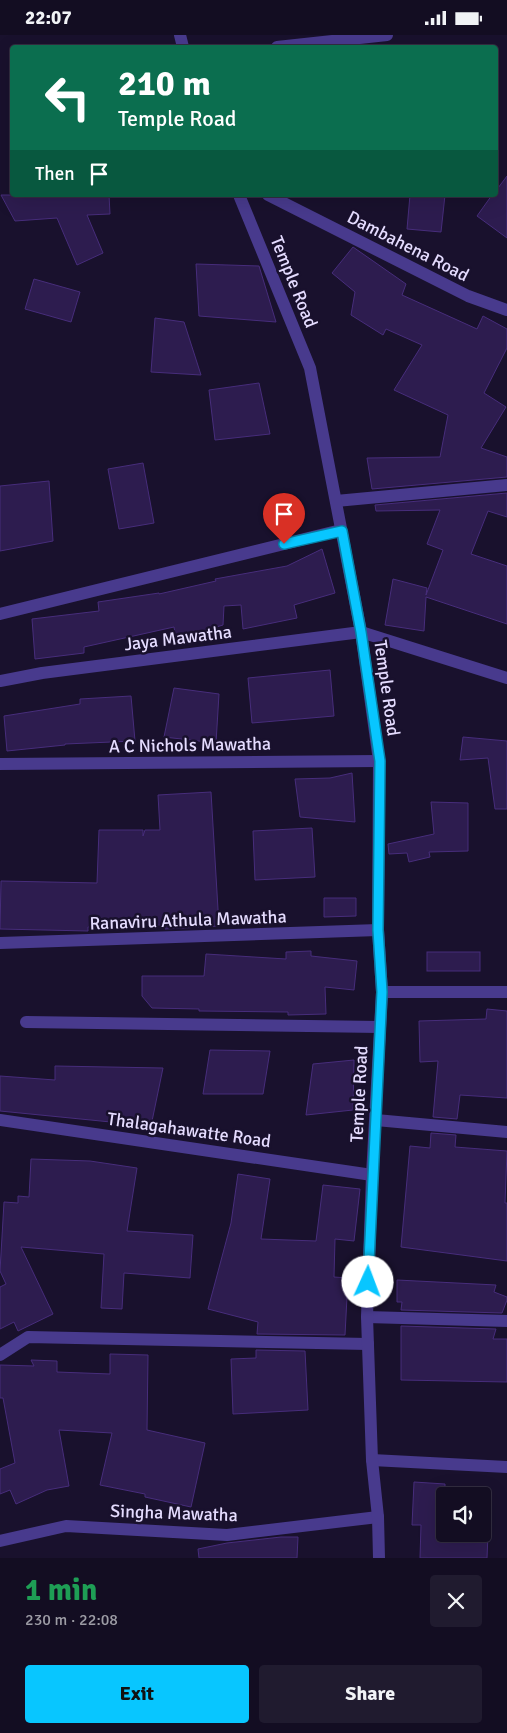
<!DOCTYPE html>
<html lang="en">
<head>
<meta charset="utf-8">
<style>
  body { margin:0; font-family:Signika,sans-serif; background:#201b2f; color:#f1f3f6; height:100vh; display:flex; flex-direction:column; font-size:19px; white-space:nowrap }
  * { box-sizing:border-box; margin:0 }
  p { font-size:16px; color:#9d9ca5 }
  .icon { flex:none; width:28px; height:28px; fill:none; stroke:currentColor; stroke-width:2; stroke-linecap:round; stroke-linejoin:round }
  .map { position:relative; height:1523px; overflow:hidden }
  .side { display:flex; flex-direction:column; background:#130d22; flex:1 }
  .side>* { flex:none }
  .banner { position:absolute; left:10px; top:10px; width:488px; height:152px; border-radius:5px; box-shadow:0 5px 20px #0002,0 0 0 1px #322d40; background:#0b6e4f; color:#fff; overflow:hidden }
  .tools { position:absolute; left:436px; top:1452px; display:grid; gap:10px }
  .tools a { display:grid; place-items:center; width:55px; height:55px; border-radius:5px; background:#130d22; box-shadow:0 5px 20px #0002,0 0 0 1px #322d40; font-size:25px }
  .pin { position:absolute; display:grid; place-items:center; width:42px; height:42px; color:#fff; margin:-51px -21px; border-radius:50% 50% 50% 0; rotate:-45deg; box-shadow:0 0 5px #0007 }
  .pin .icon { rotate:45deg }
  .me { position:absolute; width:55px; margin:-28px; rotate:2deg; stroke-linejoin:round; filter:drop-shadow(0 0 4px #0008) }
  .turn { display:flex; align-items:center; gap:18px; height:105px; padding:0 25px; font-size:22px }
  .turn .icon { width:65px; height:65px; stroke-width:2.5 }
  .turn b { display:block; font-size:35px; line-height:42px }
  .then { display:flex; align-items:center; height:48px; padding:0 25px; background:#0003; gap:10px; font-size:19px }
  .round { display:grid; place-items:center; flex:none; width:52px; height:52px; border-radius:5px; background:#201b2f }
  .overview { display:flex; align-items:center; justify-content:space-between; height:85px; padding:0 25px }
  h1 { font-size:30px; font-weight:700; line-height:38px; color:#1e9e55 }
  .action { display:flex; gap:10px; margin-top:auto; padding:10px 25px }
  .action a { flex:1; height:58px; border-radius:5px; background:#08c6ff; color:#111; font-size:20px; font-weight:700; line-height:58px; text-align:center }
  .action a+a { background:#201b2f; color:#f1f3f6 }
  .status { display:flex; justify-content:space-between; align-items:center; height:35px; padding:0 25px; background:#130d22; direction:ltr }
  .status svg { height:14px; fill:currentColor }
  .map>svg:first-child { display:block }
  .building { fill:#2d1c4f; stroke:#472d7b }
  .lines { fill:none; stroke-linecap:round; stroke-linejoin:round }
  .minor { stroke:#483a8d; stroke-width:12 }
  .tertiary { stroke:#483a8d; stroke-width:12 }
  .route-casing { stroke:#0581a6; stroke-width:12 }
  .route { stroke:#08c6ff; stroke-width:9 }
  .labels { text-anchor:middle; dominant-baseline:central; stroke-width:5; stroke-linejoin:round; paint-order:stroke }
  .street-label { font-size:18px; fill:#e5dcff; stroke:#19112d }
</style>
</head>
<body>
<div class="status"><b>22:07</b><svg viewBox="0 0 49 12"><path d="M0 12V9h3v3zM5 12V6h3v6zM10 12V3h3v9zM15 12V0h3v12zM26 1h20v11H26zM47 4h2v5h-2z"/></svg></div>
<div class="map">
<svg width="507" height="1523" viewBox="0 0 507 1523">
  <rect width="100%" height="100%" fill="#19112d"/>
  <!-- building -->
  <g class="building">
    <polygon points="507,141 507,203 477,181 492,160 495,160 495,157"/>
    <polygon points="1,160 109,160 110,179 87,180 103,218 77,230 57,183 15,186"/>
    <polygon points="410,160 445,160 441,197 407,194"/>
    <polygon points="353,212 406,249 402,260 477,294 483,281 507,294 507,313 484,358 506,372 481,413 507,422 507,442 372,454 367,423 440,422 448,380 394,355 422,310 386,294 383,300 351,280 355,257 332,238"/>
    <polygon points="196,229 259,231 276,287 199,281"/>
    <polygon points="34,244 80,257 71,287 25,274"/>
    <polygon points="155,283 184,287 201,340 151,337"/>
    <polygon points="259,348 270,399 215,405 209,355"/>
    <polygon points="143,428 154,488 119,494 108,434"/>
    <polygon points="49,446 53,506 0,516 0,451"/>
    <polygon points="507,458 507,482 488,476 471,519 507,531 507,589 426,562 424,596 385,590 393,544 427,553 426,560 443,515 427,509 440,475 376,476 375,470"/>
    <polygon points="322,514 335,558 294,570 297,583 243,594 241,570 224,571 223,590 176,604 174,592 84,612 84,618 35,624 32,584 99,576 98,567 159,558 159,559 216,546 215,544 287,531"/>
    <polygon points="330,635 334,681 252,688 248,643"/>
    <polygon points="174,653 219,659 216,708 164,702"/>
    <polygon points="131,661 135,706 65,709 65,710 7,716 4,681 80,669 80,664"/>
    <polygon points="463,702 507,706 507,774 495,774 488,723 460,725"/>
    <polygon points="352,738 355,787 300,782 295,744 330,743"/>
    <polygon points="211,757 219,891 165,894 165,890 88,892 88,896 0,894 1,846 97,848 99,795 143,795 143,801 145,795 160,795 158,760"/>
    <polygon points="431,767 468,768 468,816 429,817 430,822 409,827 407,818 389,819 388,809 434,799"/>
    <polygon points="312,793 315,842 255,845 253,796"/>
    <polygon points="324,863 356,863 356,881 324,882"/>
    <polygon points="311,916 311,921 357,926 354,955 325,952 326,979 288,980 288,977 199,976 199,974 152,973 142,961 142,941 204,941 206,919 286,924 286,917"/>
    <rect x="427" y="917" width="53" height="19"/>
    <polygon points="487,974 507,976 507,1063 460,1060 457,1084 433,1082 438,1026 420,1027 419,986 486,984"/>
    <polygon points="210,1015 270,1016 263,1059 203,1059"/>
    <polygon points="354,1025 353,1075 306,1080 313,1029"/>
    <polygon points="55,1031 163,1033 151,1091 0,1076 0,1041 55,1045"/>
    <polygon points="431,1098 456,1100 455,1112 507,1116 505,1168 507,1168 507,1226 401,1212 410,1111 430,1113"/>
    <polygon points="31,1124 90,1126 137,1133 127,1196 193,1200 190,1243 124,1238 122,1274 101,1273 104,1219 21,1212 53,1279 18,1296 14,1287 0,1294 0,1252 6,1249 0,1236 4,1167 18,1168 18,1161 29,1162"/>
    <polygon points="238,1139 270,1144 261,1204 316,1206 323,1150 360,1154 354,1206 335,1204 334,1242 348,1243 345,1300 257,1299 258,1287 208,1274 231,1188"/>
    <polygon points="397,1245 496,1250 494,1257 507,1262 507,1265 502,1278 401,1275 402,1267 397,1267"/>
    <polygon points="401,1291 496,1294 493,1304 507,1304 507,1347 401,1345"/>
    <polygon points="256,1315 305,1316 308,1375 233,1379 231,1324 256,1323"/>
    <polygon points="110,1319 148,1320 147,1395 205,1408 191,1472 145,1462 145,1459 100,1450 112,1398 59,1395 69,1451 47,1455 16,1469 10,1455 0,1459 0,1434 15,1428 3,1363 0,1363 0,1330 34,1331 31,1325 57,1326 57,1337 110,1339"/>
    <polygon points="414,1447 445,1449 445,1499 488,1499 487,1523 420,1523 421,1490 412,1490"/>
    <polygon points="281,1502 298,1502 297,1523 199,1523 198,1514 227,1508"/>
  </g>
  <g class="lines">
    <!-- minor -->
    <g class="minor">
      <polyline points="277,12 387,0"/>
      <polyline points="336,466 507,450"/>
      <polyline points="0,579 341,495"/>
      <polyline points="0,646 42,638 361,597 507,643"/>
      <polyline points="0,729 379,726"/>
      <polyline points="0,908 378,895"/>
      <polyline points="382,957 507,957"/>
      <polyline points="26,987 380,992"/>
      <polyline points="0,1085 372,1140"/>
      <polyline points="376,1085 507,1097"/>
      <polyline points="367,1282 507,1286"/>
      <polyline points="0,1320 28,1302 368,1309"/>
      <polyline points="372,1425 507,1432"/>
      <polyline points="0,1506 66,1491 227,1500 378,1482"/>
    </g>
    <!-- tertiary -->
    <g class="tertiary">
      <polyline points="180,0 183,12"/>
      <polyline points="239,160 310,333 361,597 379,726 378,895 382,957 372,1140 367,1282 372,1425 378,1482 379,1523"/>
      <polyline points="268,160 468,261 507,275"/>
    </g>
  </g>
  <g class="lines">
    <!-- route casing -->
    <g class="route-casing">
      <polyline id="route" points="284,509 342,496 361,597 380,726 378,895 382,957 368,1247"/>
    </g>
    <!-- route -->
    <use href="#route" class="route"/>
  </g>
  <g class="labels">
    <!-- street labels -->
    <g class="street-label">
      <text transform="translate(408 211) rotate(27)">Dambahena Road</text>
      <text transform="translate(294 247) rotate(68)">Temple Road</text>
      <text transform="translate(178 603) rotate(-7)">Jaya Mawatha</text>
      <text transform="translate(387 653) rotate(82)">Temple Road</text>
      <text transform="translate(190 710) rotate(-1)">A C Nichols Mawatha</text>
      <text transform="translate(188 885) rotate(-2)">Ranaviru Athula Mawatha</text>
      <text transform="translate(359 1059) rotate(-87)">Temple Road</text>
      <text transform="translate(189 1095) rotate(8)">Thalagahawatte Road</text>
      <text transform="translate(174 1478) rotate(2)">Singha Mawatha</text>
    </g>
  </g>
</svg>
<div class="tools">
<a><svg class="icon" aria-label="sound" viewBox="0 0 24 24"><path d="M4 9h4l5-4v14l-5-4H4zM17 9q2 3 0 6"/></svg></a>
</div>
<div class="pin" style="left:284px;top:509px;background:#d93025"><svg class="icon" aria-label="arrive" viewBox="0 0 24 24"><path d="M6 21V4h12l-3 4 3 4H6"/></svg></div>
<svg class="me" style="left:368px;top:1247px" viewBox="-20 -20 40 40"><circle r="19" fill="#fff"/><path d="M0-13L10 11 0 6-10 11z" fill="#08c6ff"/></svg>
<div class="banner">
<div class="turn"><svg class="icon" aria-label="left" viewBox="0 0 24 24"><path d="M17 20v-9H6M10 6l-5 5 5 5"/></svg><div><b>210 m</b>Temple Road</div></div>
<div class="then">Then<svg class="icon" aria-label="arrive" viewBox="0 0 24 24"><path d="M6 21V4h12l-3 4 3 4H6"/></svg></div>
</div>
</div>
<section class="side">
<div class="overview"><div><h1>1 min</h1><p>230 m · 22:08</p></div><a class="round"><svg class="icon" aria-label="close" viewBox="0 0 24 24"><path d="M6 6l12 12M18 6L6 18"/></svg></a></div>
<div class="action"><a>Exit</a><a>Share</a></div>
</section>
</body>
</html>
